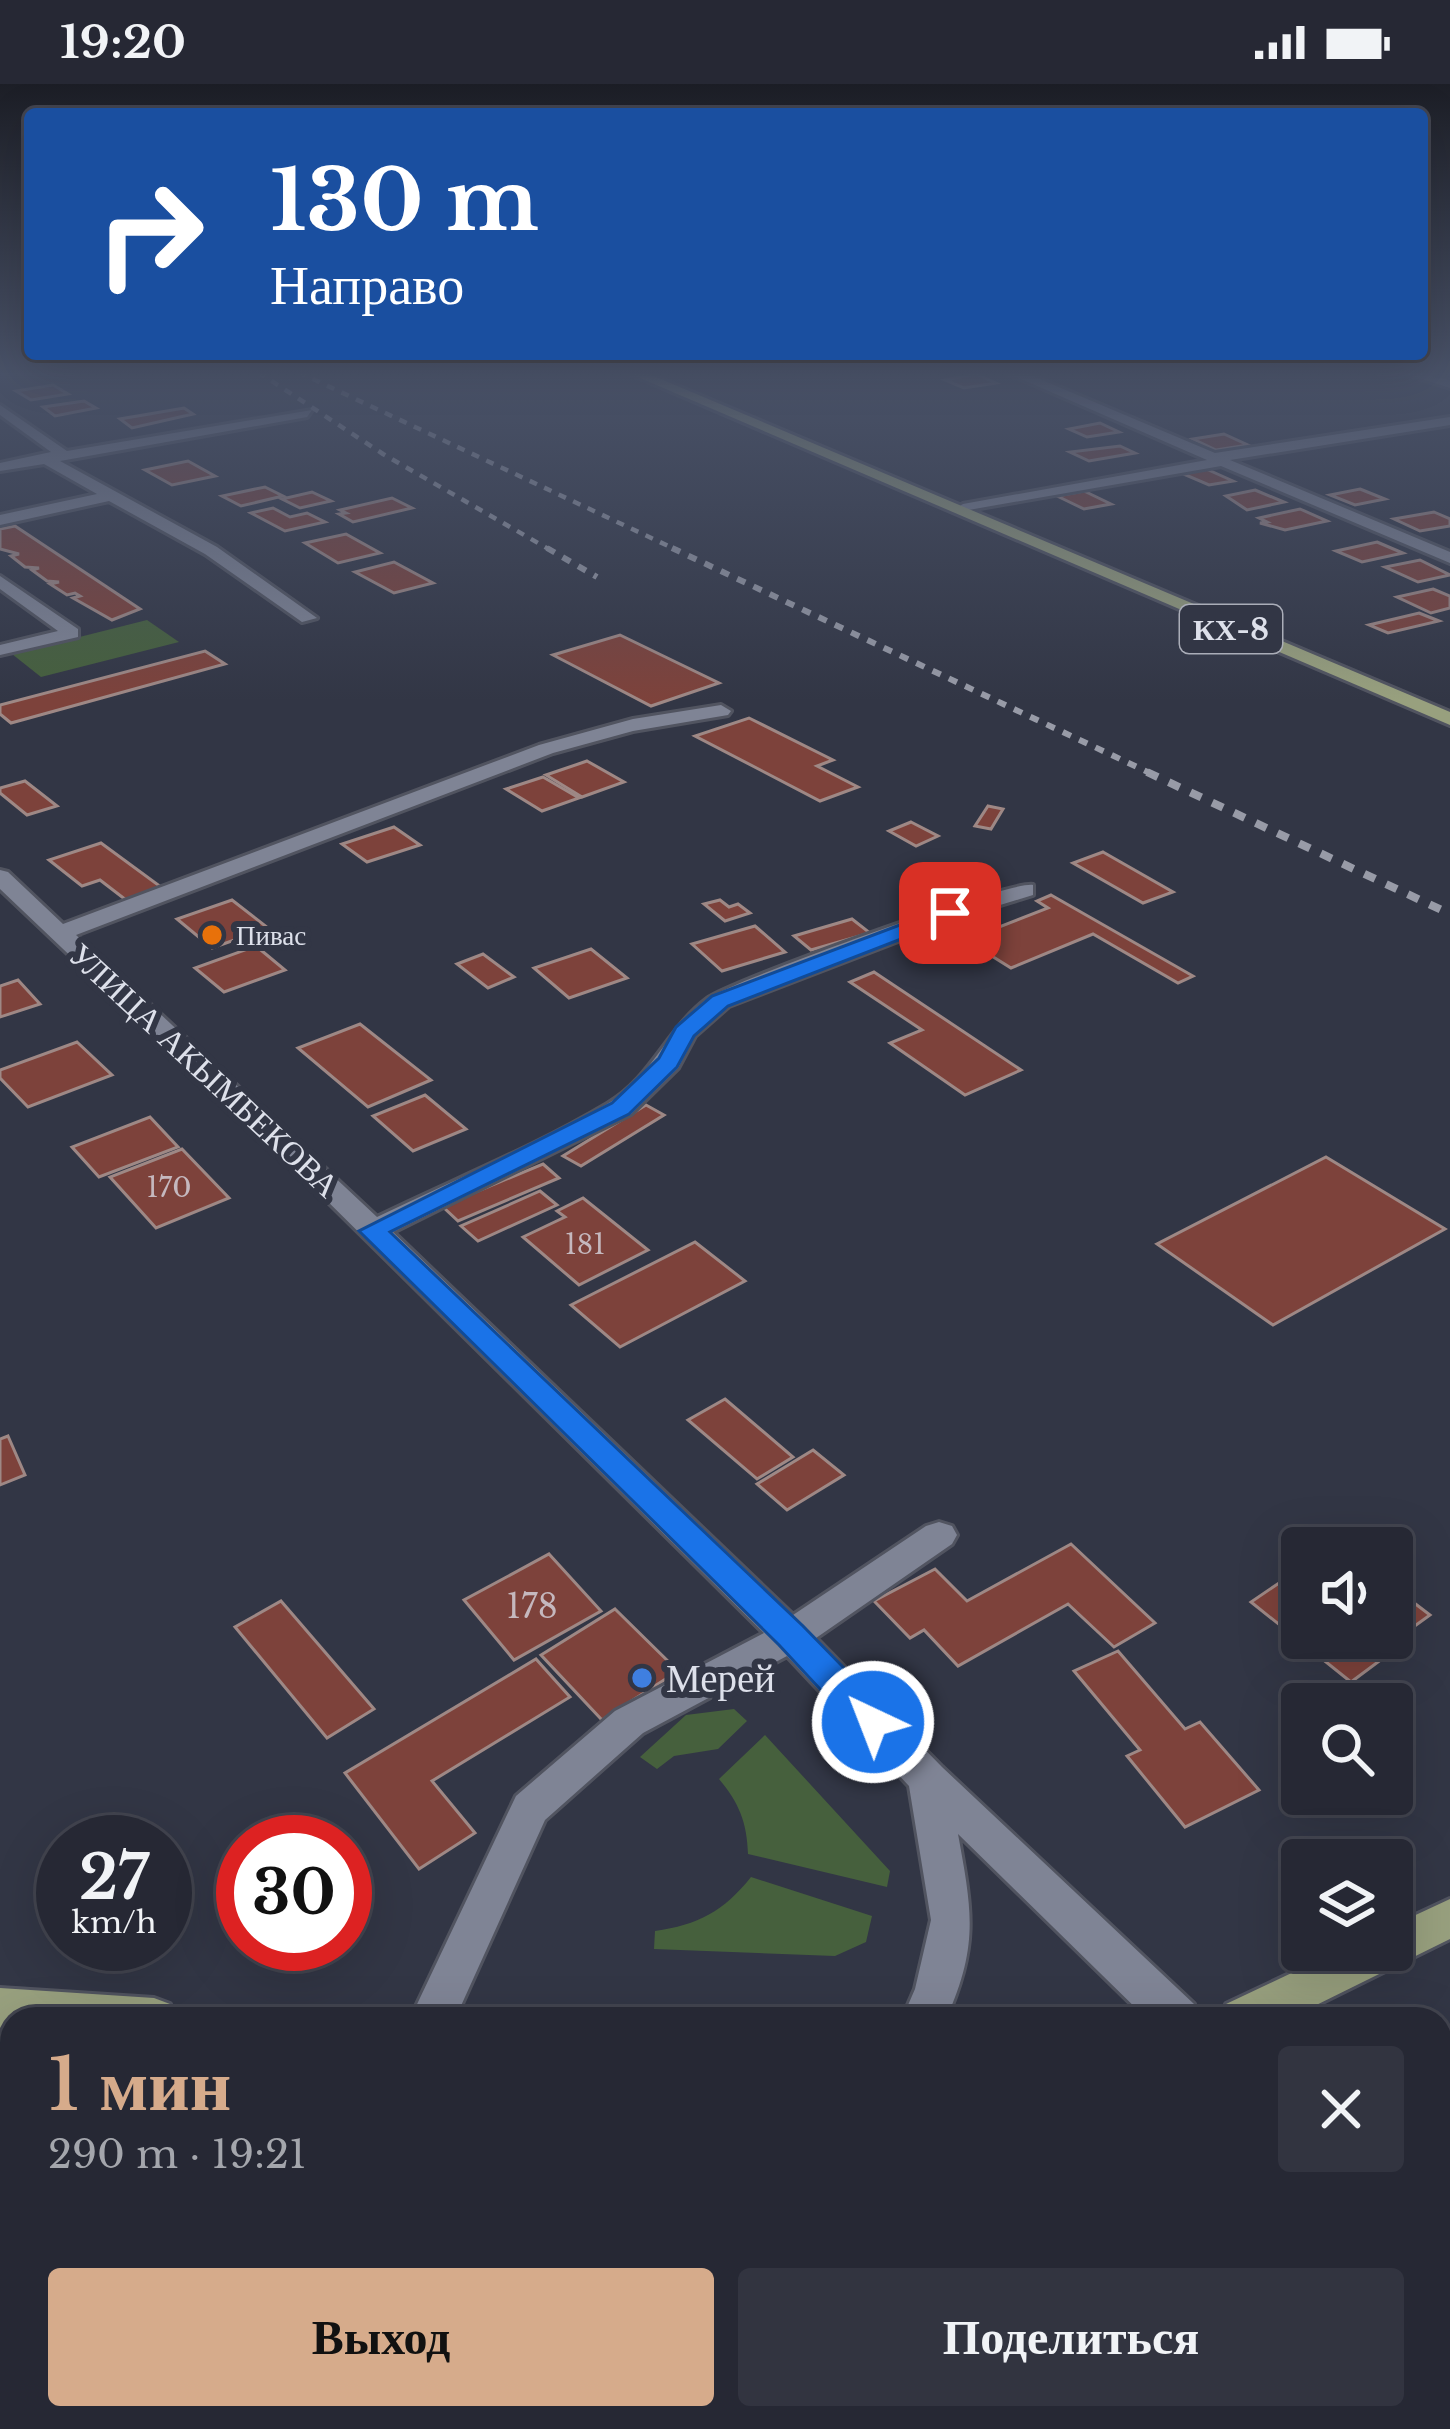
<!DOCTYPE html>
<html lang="ru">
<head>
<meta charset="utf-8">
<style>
  body { margin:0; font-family:"Libre Baskerville",serif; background:#323440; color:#f1f3f6; height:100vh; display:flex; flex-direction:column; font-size:45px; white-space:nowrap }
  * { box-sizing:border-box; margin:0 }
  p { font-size:39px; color:#a4a6ac }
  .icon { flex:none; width:66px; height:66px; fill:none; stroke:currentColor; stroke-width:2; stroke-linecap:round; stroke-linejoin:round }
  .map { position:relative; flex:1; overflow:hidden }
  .side { position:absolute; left:0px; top:1923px; width:1452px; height:423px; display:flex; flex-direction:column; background:#262834; border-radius:36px 36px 0 0; box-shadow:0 12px 48px #0002,0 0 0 3px #42444f }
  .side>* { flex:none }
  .banner { position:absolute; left:24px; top:24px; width:1404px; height:252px; border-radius:12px; box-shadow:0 12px 48px #0002,0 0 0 3px #42444f; background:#1a4fa0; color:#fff; overflow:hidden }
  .buttons { position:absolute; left:1281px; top:1443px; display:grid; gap:24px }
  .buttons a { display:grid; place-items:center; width:132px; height:132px; border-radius:12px; background:#262834; box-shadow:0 12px 48px #0002,0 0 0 3px #42444f; font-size:60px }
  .speed { position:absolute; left:36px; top:1731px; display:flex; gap:24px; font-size:60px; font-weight:700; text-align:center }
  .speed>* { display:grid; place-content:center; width:156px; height:156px; border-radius:50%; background:#262834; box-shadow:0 12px 48px #0002,0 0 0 3px #42444f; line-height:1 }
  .speed small { font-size:30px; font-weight:400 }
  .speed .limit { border:18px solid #d22; background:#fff; color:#111 }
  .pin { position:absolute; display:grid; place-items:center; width:102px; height:102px; color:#fff; margin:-51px; border-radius:24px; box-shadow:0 6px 18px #0006 }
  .me { position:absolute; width:132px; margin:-66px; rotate:317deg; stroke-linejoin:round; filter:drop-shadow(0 0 9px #0008) }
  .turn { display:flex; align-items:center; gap:42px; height:252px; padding:0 48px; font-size:54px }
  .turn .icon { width:156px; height:156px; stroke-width:2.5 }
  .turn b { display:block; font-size:84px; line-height:102px }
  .round { display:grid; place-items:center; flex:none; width:126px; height:126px; border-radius:12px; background:#323440 }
  .summary { display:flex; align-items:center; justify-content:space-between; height:204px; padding:0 48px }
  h1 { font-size:72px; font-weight:600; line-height:90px; color:#d6ab8b }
  .button { display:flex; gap:24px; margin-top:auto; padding:24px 48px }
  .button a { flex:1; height:138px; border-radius:12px; background:#d6ab8b; color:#111; font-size:48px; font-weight:600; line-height:138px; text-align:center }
  .button a+a { background:#323440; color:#f1f3f6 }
  .status { display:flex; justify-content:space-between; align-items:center; height:84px; padding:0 60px; background:#262834; direction:ltr }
  .status svg { height:33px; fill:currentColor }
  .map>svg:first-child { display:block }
  .green { fill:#46603d }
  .building { fill:#7d423b; stroke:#9e8885; stroke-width:3 }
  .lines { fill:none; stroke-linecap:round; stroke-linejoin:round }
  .minor-casing { stroke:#515460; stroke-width:6 }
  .major-casing { stroke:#515460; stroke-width:6 }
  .minor { fill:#7f8495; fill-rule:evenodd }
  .major { fill:#98a07e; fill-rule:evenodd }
  .rail-far2 { stroke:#989ba7; stroke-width:4.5; stroke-dasharray:8 8; stroke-linecap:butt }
  .rail-far1 { stroke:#989ba7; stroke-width:6; stroke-dasharray:9 9; stroke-linecap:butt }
  .rail { stroke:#989ba7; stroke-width:8; stroke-dasharray:12 12; stroke-linecap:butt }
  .route { fill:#1a73e8; stroke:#114b97; stroke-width:3 }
  .food-dot { fill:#e8710a; stroke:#323645; stroke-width:4.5 }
  .shop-dot { fill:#3f7fe0; stroke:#323645; stroke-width:4.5 }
  .labels { text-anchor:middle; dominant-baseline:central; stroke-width:12; stroke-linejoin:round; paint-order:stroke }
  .far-poi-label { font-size:27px; fill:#dde0ea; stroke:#323645; text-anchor:start }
  .number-label { font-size:27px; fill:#c5b8be }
  .shield { fill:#323645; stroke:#aaadb8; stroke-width:3 }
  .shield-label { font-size:30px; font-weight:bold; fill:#dde0ea }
  .street-label { font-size:33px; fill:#dde0ea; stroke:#323645 }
  .near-number-label { font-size:33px; fill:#c5b8be }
  .near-poi-label { font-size:39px; fill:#dde0ea; stroke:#323645; text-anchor:start }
</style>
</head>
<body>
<div class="status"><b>19:20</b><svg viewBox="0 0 49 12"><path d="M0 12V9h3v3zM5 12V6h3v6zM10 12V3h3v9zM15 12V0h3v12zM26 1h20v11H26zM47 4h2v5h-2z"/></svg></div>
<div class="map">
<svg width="1450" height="2345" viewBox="0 0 1450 2345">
  <rect width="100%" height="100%" fill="#323645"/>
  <!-- green -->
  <g class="green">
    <polygon points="147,536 179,558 41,593 12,570"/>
    <polygon points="734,1625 747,1637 718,1665 674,1672 657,1685 640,1673 686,1631"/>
    <path d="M765,1651l125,136 -3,16 -139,-33c-1,-32 -9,-51 -29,-75z"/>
    <path d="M751,1793l121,39 -6,26 -31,14 -181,-7 1,-18c43,-6 69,-20 96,-54z"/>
  </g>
  <!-- building -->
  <g class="building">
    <polygon points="976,290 996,299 964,304 945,296"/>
    <polygon points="53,301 68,310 31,316 16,307"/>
    <polygon points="84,317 96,324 55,332 43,323"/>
    <polygon points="184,324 193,330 132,344 120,335"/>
    <polygon points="1100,339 1119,348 1087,353 1069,345"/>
    <polygon points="1224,350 1248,361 1216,366 1193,355"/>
    <polygon points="1120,362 1135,369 1089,377 1070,368"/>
    <polygon points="188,377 215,392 172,401 145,386"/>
    <polygon points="1204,384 1233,397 1209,401 1181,389"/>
    <polygon points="265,403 283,412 241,422 222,412"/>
    <polygon points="1360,405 1385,415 1355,421 1330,411"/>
    <polygon points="1255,406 1284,418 1247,426 1226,412"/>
    <polygon points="1084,407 1111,420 1084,425 1057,412"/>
    <polygon points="312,408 331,417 300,424 282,415"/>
    <polygon points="392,414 412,424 353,438 339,430 346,429 340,426"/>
    <polygon points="273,424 290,433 307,429 325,438 285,447 251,429"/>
    <polygon points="1300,425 1327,437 1285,446 1260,439 1267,438 1259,434"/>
    <polygon points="1434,428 1450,435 1450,442 1420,447 1394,435"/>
    <polygon points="15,442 140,525 112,536 73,514 80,512 75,509 67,511 50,500 59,498 47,497 32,486 39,484 25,483 11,472 19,470 0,465 0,445"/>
    <polygon points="346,450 380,469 338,479 305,459"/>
    <polygon points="1377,458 1403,469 1362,478 1336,467"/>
    <polygon points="1420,476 1450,491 1418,498 1385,483"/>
    <polygon points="394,478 433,499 394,509 355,488"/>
    <polygon points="1433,505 1450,512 1450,524 1431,529 1397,513"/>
    <polygon points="1419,529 1439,537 1388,549 1369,541"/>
    <polygon points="620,551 719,599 651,622 553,571"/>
    <polygon points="205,567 225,580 11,639 0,630 0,621"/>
    <polygon points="749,634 833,676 817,682 858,703 820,717 695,652"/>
    <polygon points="587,677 624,698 582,713 546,691"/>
    <polygon points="543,693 579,714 542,727 506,705"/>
    <polygon points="25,697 57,722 27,731 0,709 0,704"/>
    <polygon points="988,722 1003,725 991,745 975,742"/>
    <polygon points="911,738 938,752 916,762 889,747"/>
    <polygon points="394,743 420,761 367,778 342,760"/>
    <polygon points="101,759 161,803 126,816 100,796 82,802 49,776"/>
    <polygon points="1103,768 1173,808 1143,819 1073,779"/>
    <polygon points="1051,811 1193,892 1178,899 1093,850 1011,884 979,864 994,858 981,850 1048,824 1037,817"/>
    <polygon points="232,816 268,844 212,864 177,835"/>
    <polygon points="720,816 729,823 738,820 750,829 725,837 704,820"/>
    <polygon points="852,835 870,849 811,866 794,852"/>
    <polygon points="755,842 785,868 722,887 692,860"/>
    <polygon points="256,862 285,886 224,908 195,884"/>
    <polygon points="591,865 627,894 569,914 534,884"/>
    <polygon points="483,870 514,893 488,904 457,880"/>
    <polygon points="874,888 1021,986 965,1011 890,959 922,946 850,898"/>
    <polygon points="18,896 40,920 0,933 0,902"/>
    <polygon points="360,940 431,996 368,1023 298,964"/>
    <polygon points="77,958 112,991 28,1023 0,994 0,986"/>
    <polygon points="425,1011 466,1045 413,1067 373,1032"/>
    <polygon points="646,1021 664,1031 581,1082 563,1072"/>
    <polygon points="150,1033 178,1063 99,1093 72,1063"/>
    <polygon points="182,1065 229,1114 156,1144 110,1093"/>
    <polygon points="1326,1073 1445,1145 1273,1241 1157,1160"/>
    <polygon points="543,1080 559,1094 458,1137 442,1122"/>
    <polygon points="540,1107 557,1121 478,1157 461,1142"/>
    <polygon points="583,1114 648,1166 579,1201 523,1153 565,1133 557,1127"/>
    <polygon points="695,1158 745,1197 620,1263 571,1221"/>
    <polygon points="725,1315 793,1373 757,1395 688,1336"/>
    <polygon points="8,1352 25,1391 0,1401 0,1355"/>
    <polygon points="813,1366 844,1391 787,1426 757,1400"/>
    <polygon points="1071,1460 1155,1539 1114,1563 1068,1520 958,1582 924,1546 910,1554 874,1517 935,1485 967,1517"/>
    <polygon points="549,1470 601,1527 514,1576 464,1516"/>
    <polygon points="1282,1497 1302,1512 1302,1554 1355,1554 1382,1575 1351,1598 1251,1518"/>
    <polygon points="1392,1502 1430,1531 1380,1567 1364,1554 1392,1554"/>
    <polygon points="281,1517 374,1625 327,1654 235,1543"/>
    <polygon points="615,1525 678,1587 602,1636 541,1571"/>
    <polygon points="1118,1567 1185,1645 1200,1638 1259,1706 1185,1743 1127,1672 1140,1666 1074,1587"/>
    <polygon points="536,1575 570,1613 432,1697 475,1749 419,1785 345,1689"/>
    <polygon points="1450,2154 1450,2290 1440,2279 1440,2164"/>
  </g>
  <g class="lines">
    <!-- minor casing -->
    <g class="minor-casing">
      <g id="minor">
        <polygon points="1005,288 1023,288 1215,369 1450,333 1450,341 1230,376 1450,468 1450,479 1221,382 957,428 955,425 963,420 1207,376"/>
        <polygon points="1408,288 1450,296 1450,304 1409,291"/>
        <polygon points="0,321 67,367 312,326 307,333 60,377 217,463 317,534 302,538 205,470 109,417 0,441 0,431 97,410 44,380 0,387 0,379 51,368 0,331"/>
        <polygon points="0,492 78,545 78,553 0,571 0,561 58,547 0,505"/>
        <path d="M721,621l10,6 -3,4 -95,16 -80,22 -477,182 301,282c76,-37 158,-70 230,-113 44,-25 60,-75 100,-105 24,-18 303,-119 326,-114v10l-75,23 -229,88 -34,30 -17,32 -47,46 -238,118 400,383 133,-89 13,-4 13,4 5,9 -5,9 -136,94 126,129 252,237 6,15h-53l-189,-185c14,77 21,111 -12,185h-44l13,-30 16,-69 -22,-134 -122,-130 -144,77 -98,87 -90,199h-45l106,-223 99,-85 149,-78 -457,-452 -307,-292v-19l8,2 55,52 476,-179 94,-26z"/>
        <polygon points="1450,2061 1450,2111 1440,2115 1440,2065"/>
        <rect x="104" y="2334" width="52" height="11"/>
        <polygon points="958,2334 1010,2334 1013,2345 961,2345"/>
      </g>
    </g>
    <!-- major casing -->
    <g class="major-casing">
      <g id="major">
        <polygon points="626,288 644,288 1450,628 1450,641"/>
        <polygon points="1450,1815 1450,1855 1288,1935 1220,1935 1226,1920 1340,1866 1392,1866 1392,1842"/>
        <polygon points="0,1904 154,1914 170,1920 176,1935 12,1935 12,1947 0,1946"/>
      </g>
    </g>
    <!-- minor -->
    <use href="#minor" class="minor"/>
    <!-- major -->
    <use href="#major" class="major"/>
    <!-- rail-far2 -->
    <g class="rail-far2">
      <polyline points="258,288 383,370 552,467"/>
      <polyline points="298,288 679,467"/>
    </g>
    <!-- rail-far1 -->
    <g class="rail-far1">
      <polyline points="547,464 597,493"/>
      <polyline points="672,464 1154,691"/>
    </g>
    <!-- rail -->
    <polyline class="rail" points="1147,688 1450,830"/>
  </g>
  <!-- sky -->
  <linearGradient id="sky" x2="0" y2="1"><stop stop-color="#1c1e26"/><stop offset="0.47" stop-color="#495268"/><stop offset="1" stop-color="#495268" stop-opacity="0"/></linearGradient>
  <rect width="1450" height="617" fill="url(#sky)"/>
  <!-- route -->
  <polygon class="route" points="950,822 961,829 958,833 728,922 694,952 677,983 629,1030 390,1148 803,1542 886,1627 891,1638 886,1648 873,1652 860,1648 779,1561 359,1147 612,1019 659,974 676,943 712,912"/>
  <!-- markers -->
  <circle class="food-dot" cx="212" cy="851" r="12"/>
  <circle class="shop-dot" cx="642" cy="1594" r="12"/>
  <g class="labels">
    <!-- far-poi labels -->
    <g class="far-poi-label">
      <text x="236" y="851">Пивас</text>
    </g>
    <!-- number labels -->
    <g class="number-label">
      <text x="169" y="1103">170</text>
      <text x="585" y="1160">181</text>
    </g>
    <!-- shield labels -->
    <rect class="shield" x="1180" y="521" width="102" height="48" rx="9"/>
    <g class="shield-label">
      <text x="1231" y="545">КХ-8</text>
    </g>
    <!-- street labels -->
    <g class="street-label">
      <text transform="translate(204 986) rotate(43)">УЛИЦА АКЫМБЕКОВА</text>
    </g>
    <!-- near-number labels -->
    <g class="near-number-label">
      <text x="532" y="1522">178</text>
    </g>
    <!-- near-poi labels -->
    <g class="near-poi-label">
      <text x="666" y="1594">Мерей</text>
    </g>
  </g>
</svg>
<div class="buttons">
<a><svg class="icon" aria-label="sound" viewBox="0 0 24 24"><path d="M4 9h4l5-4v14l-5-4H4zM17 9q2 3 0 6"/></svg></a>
<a><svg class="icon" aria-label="search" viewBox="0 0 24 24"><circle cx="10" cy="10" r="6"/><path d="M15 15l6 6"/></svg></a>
<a><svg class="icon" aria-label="layers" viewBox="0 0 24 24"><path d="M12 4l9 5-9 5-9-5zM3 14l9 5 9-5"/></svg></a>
</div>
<div class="speed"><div>27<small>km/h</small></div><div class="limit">30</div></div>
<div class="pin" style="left:950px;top:829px;background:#d93025"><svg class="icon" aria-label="arrive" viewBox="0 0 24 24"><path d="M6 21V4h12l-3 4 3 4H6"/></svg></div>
<svg class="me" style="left:873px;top:1638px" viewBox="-20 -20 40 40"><circle r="17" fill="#1a73e8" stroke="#fff" stroke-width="3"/><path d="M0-11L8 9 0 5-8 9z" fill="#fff"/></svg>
<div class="banner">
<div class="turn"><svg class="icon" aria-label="right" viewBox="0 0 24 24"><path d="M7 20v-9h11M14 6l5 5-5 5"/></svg><div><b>130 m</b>Направо</div></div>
</div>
<section class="side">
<div class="summary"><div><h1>1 мин</h1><p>290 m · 19:21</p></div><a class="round"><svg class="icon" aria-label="close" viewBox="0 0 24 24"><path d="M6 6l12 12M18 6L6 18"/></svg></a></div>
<div class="button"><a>Выход</a><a>Поделиться</a></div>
</section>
</div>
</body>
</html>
